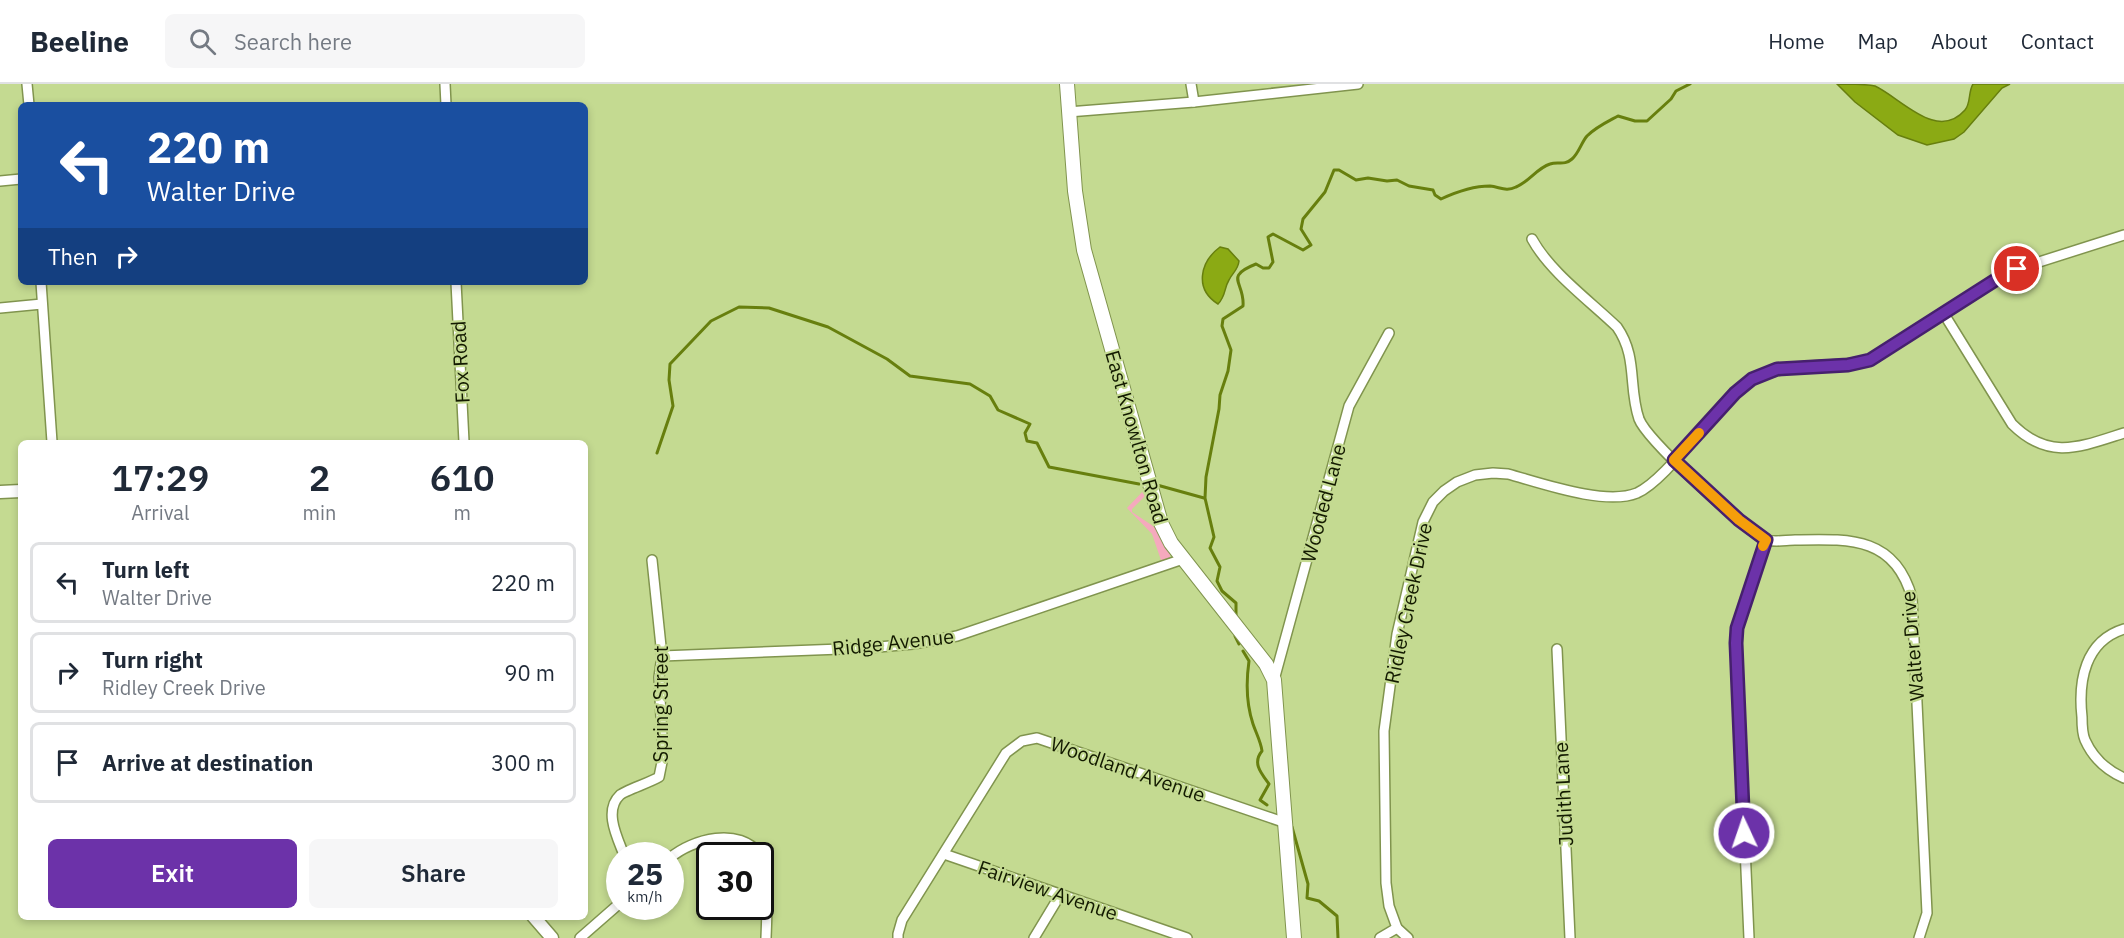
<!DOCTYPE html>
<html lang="en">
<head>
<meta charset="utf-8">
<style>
  body { margin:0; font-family:"IBM Plex Sans",sans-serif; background:#f6f6f7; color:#1f2937; height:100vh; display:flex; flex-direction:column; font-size:22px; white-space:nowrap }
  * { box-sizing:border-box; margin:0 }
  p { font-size:20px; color:#747a83 }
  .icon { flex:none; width:33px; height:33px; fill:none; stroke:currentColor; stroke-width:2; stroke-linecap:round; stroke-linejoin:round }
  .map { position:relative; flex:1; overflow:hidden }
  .sheet { position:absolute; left:18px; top:356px; width:570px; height:480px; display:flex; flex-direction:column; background:#fff; border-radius:9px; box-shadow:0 3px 9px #0003 }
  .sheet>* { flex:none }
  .top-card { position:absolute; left:18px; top:18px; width:570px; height:183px; border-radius:9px; box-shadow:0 3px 9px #0003; background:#1a4fa0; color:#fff; overflow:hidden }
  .speed { position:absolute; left:606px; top:758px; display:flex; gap:12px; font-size:30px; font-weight:700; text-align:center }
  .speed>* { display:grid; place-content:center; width:78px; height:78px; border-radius:50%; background:#fff; box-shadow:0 3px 9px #0003; line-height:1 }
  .speed small { font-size:15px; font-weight:400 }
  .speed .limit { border:3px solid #111; border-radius:9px; background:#fff; color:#111 }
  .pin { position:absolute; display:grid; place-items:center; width:51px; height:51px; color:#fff; margin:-26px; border:3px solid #fff; border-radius:50%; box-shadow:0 2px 6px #0007 }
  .me { position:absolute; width:66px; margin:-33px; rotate:357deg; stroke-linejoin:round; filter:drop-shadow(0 0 4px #0008) }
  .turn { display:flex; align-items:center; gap:21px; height:126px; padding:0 30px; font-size:27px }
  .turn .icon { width:78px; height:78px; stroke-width:2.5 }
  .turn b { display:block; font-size:42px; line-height:51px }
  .then { display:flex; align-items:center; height:57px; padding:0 30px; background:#0003; gap:12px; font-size:22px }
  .eta { display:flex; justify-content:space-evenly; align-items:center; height:102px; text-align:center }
  .eta b { font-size:36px; font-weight:600; line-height:42px }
  .cta { display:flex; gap:12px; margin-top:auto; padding:12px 30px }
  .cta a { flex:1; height:69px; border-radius:9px; background:#6c32a9; color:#fff; font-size:24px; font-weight:600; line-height:69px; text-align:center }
  .cta a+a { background:#f6f6f7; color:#1f2937 }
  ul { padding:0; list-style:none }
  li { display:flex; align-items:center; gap:18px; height:81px; margin:0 12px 9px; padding:0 18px; border:3px solid #e0e1e3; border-radius:9px }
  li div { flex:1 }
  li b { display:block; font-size:22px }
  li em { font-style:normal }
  header { display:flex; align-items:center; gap:36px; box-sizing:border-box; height:84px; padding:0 30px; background:#fff; border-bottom:2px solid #e0e1e3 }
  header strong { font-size:28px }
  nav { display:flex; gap:33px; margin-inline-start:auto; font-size:21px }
  .search { width:420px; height:54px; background:#f6f6f7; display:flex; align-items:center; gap:15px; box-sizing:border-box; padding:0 21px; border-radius:9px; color:#747a83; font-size:22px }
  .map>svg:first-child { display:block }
  .green { fill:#f5a9bd }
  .water { fill:#8baa14; stroke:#677f0e; stroke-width:1.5 }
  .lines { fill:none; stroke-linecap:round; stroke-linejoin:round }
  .stream { stroke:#677f0e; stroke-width:3 }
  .minor-casing { stroke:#80944e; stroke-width:12 }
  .tertiary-casing { stroke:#80944e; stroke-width:15 }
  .secondary-casing { stroke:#80944e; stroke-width:16 }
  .minor { stroke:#fff; stroke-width:9 }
  .tertiary { stroke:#fff; stroke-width:12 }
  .secondary { stroke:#fff; stroke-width:14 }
  .route-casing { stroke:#46206e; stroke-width:15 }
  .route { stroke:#6c32a9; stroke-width:10 }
  .slow { stroke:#f59e0b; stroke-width:10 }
  .labels { text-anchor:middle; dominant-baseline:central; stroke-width:4.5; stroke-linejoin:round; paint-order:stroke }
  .street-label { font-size:20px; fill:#131a00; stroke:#c4da91 }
</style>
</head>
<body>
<header>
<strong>Beeline</strong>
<div class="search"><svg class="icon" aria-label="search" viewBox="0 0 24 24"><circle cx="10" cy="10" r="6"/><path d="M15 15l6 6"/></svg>Search here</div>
<nav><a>Home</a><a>Map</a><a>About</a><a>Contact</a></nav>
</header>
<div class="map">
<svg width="2124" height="854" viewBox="0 0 2124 854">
  <rect width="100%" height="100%" fill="#c4da91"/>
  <!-- green -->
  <polygon class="green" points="1145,405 1145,412 1132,425 1132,428 1156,444 1170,467 1170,475 1162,479 1152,450 1127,424"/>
  <!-- water -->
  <g class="water">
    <path d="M1837,0c11,0 28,0 38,2 26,12 62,56 90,24 6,-7 3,-18 8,-26h37l-8,4 -38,44 -10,7 -27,6 -29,-10 -43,-33z"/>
    <path d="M1220,163l8,2 11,12c-1,9 -6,11 -10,19 -5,8 -3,16 -11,24 -24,-15 -18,-42 2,-57z"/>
  </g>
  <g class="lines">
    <!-- stream -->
    <g class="stream">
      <polyline points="657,369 673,322 669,296 670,280 711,237 739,223 769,224 828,243 887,275 910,292 970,300 990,312 998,326 1030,340 1025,349 1027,357 1037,359 1049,383 1139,400"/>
      <polyline points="1157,401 1204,414"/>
      <path d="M1236,532v-13l-14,-12 -5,-10 3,-14 -10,-19 4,-11 -9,-39 1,-21 13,-68 1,-14 8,-24 3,-21 -9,-24 1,-7 20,-13c2,-24 -20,-29 13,-42l7,4h6l4,-6 -5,-25 5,-3 30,16 8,-5 -10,-16 2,-10 22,-27 9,-22h5l17,10 12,-2 19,3 10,-1 12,6 24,4 2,5 6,4c15,-7 31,-13 49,-13 10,1 16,6 26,1 13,-5 21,-19 34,-23 8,-3 14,2 22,-5 7,-6 9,-16 15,-23 9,-9 20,-14 31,-20l17,5h12l24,-22 5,-8 14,-7"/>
      <polyline points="1235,552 1239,560"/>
      <path d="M1243,567l6,10c-3,21 -3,42 4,63 3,9 8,18 9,27 -10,12 -1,22 7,33l-9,16 7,5"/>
      <polyline points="1292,743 1308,800 1307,814 1319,817 1337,832 1338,854"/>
    </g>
    <!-- minor casing -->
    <g class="minor-casing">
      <g id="minor">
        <polyline points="27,0 29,21"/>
        <polyline points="445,0 446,21"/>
        <polyline points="1191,0 1194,18"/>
        <polyline points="1068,28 1194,18 1358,0"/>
        <polyline points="0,97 21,95"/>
        <path d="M1532,155c18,33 58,62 85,88 21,30 11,60 22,92 8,21 103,108 125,120 7,4 22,1 31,1 54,-1 100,-4 117,58l15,315 -8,25"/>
        <polyline points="41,198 52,358"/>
        <polyline points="456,198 464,358"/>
        <polyline points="0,224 42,220"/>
        <path d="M1944,230l68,110c37,37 68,23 112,9"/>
        <path d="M2124,545c-39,12 -46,52 -42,88 0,7 0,16 3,23 8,18 21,30 39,38"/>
        <polyline points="1557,565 1570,854"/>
        <polyline points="662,572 867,564 913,560 957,552 1183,475"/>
        <polyline points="1274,596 1349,322 1389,249"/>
        <polyline points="944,770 1187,854"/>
        <path d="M624,771c-6,-16 -21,-44 -4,-60 4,-4 31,-13 39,-18l4,-20 -4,-80 3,-21 -10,-96"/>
        <path d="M760,773c9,27 7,53 6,81"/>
        <path d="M670,774c22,-19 70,-32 90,-3"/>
        <polyline points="1397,844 1408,854"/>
        <polyline points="580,854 620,819"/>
        <polyline points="898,854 898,850 902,836 1006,669 1022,657 1037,654 1286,739"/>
        <polyline points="1034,854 1060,811"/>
        <path d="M1380,854l17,-10 -8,-22 -3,-23 -2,-152 13,-97 26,-112 10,-20 11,-11 13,-9 18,-7 18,-2 15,1c33,9 97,32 129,19 22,-10 51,-48 68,-67 14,-16 29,-38 49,-47 36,-18 78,-10 116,-19l127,-81 20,-10 107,-34"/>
        <polyline points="1749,854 1736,559 1737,544 1765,456"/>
      </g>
    </g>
    <!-- tertiary casing -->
    <g class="tertiary-casing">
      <g id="tertiary">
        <polyline points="0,408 21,407"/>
        <polyline points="533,832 552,854"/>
      </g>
    </g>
    <!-- secondary casing -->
    <g class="secondary-casing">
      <polyline id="secondary" points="1067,0 1075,107 1084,166 1161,439 1171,459 1266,580 1274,596 1294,854"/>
    </g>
    <!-- minor -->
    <use href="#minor" class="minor"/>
    <!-- tertiary -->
    <use href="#tertiary" class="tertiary"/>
    <!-- secondary -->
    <use href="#secondary" class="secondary"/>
  </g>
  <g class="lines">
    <!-- route casing -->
    <g class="route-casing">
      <polyline id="route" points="1744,749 1736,559 1737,544 1766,456 1739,436 1674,376 1735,309 1752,295 1777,285 1848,281 1870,276 1997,195 2017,185"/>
    </g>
    <!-- route -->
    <use href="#route" class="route"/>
    <!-- slow -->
    <polyline class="slow" points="1699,349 1674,376 1739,436 1766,456 1763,462"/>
  </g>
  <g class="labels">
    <!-- street labels -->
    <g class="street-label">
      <text transform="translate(460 278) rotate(-93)">Fox Road</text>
      <text transform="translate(1137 353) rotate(74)">East Knowlton Road</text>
      <text transform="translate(1323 419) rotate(-75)">Wooded Lane</text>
      <text transform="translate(1408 519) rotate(-78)">Ridley Creek Drive</text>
      <text transform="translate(893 558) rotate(-6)">Ridge Avenue</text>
      <text transform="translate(1912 562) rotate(-95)">Walter Drive</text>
      <text transform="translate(660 620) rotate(-90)">Spring Street</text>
      <text transform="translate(1128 685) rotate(19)">Woodland Avenue</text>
      <text transform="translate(1563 710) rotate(-93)">Judith Lane</text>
      <text transform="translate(1048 806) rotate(19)">Fairview Avenue</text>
    </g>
  </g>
</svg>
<div class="speed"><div>25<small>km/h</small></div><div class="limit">30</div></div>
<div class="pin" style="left:2017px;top:185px;background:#d93025"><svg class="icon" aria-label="arrive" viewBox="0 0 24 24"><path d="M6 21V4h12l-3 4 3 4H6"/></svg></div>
<svg class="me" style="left:1744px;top:749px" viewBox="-20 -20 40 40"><circle r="17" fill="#6c32a9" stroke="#fff" stroke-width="3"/><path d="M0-11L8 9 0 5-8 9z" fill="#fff"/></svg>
<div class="top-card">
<div class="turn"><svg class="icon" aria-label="left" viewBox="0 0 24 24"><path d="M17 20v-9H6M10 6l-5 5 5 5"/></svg><div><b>220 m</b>Walter Drive</div></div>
<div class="then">Then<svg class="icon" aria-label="right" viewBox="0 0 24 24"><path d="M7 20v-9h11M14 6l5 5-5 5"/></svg></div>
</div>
<section class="sheet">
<div class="eta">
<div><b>17:29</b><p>Arrival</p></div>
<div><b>2</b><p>min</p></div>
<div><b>610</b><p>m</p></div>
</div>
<ul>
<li><svg class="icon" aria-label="left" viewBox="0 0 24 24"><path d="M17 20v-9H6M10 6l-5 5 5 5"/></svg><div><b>Turn left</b><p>Walter Drive</p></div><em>220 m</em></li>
<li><svg class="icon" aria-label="right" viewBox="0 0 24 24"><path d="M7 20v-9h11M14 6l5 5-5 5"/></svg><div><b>Turn right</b><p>Ridley Creek Drive</p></div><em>90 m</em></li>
<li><svg class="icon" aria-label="arrive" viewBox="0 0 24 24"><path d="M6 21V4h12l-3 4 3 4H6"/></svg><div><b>Arrive at destination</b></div><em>300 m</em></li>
</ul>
<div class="cta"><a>Exit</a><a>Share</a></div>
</section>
</div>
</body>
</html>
